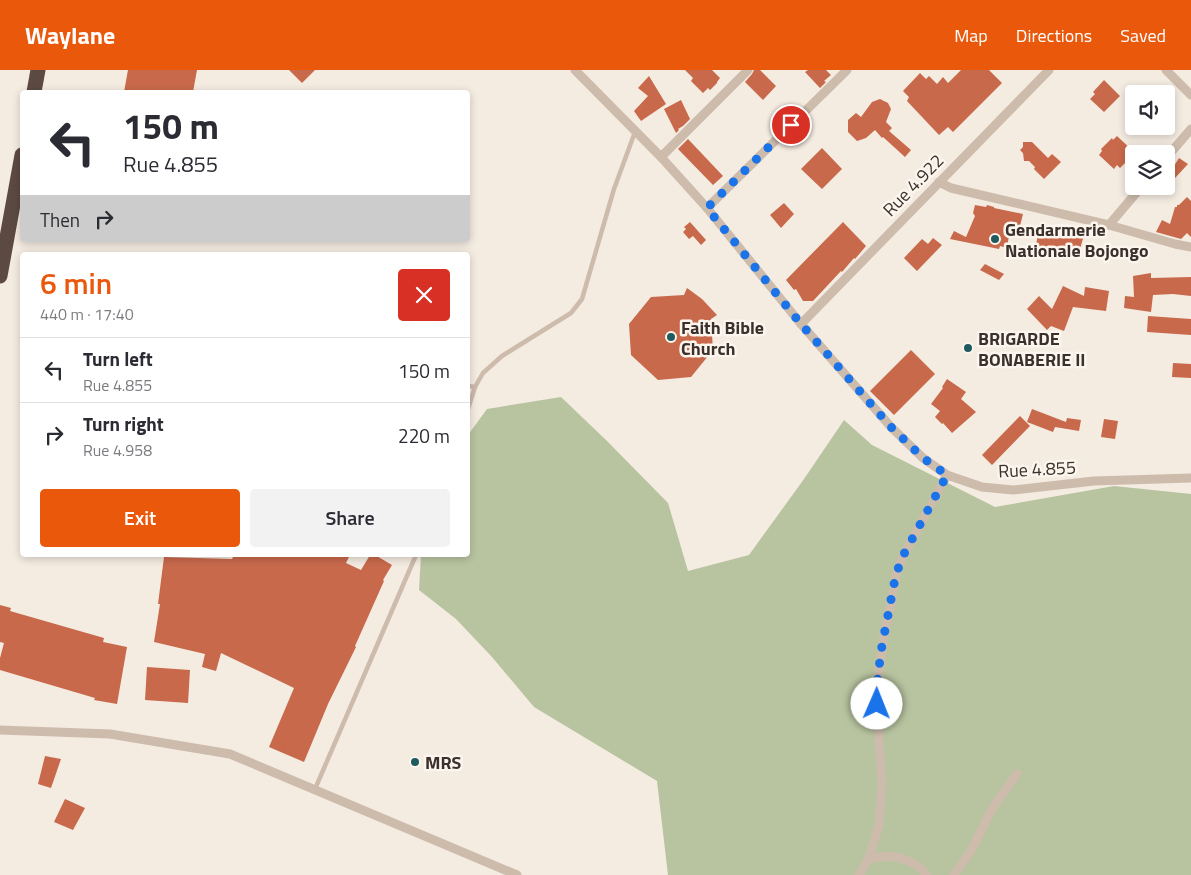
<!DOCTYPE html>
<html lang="en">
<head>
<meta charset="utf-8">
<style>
  body { margin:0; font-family:"Titillium Web",sans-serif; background:#f2f2f3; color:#2b2b33; height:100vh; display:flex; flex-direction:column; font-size:19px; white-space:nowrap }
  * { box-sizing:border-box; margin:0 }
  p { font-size:16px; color:#7c7c81 }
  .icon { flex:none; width:28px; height:28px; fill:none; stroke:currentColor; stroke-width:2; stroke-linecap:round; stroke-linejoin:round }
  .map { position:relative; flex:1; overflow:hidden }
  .panel { position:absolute; left:20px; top:182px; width:450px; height:305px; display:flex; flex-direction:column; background:#fff; border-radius:5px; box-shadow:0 2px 8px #0003 }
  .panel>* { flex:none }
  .top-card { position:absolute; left:20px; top:20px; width:450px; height:152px; border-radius:5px; box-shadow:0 2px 8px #0003; background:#fff; color:#2b2b33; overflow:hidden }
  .tools { position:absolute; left:1125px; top:15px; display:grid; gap:10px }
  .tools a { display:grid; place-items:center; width:50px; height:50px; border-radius:5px; background:#fff; box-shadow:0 2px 8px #0003; font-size:25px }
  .pin { position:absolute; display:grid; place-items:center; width:42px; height:42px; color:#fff; margin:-21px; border:2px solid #fff; border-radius:50%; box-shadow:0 1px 5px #0007 }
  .me { position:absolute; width:55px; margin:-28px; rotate:1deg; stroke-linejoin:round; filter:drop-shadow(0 0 4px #0008) }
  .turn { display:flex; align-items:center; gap:18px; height:105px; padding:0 20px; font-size:22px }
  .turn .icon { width:65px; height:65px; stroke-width:2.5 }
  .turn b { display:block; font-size:35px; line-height:42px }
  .then { display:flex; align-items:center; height:48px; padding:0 20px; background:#0003; gap:10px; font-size:19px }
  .round { display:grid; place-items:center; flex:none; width:52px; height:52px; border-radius:5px; background:#f2f2f3 }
  .head { display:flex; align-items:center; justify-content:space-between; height:85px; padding:0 20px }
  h1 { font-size:30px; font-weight:600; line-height:38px; color:#ea580c }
  .primary-button { display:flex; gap:10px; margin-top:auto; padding:10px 20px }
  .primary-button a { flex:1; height:58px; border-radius:5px; background:#ea580c; color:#fff; font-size:20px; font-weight:600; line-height:58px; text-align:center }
  .primary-button a+a { background:#f2f2f3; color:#2b2b33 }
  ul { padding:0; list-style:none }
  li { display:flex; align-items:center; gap:15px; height:65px; padding:0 20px; border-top:1px solid #e1e1e2 }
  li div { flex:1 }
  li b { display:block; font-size:19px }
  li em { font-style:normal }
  header { display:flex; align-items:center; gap:30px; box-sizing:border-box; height:70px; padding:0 25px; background:#ea580c; color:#fff }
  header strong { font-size:24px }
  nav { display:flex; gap:28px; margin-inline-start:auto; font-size:18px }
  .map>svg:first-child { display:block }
  .green { fill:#b8c4a0 }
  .building { fill:#c8694b }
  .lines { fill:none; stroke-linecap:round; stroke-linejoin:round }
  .lane { stroke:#cdbbac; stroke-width:4.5 }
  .street { stroke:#cdbbac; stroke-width:9 }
  .highway { stroke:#5c4a42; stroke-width:15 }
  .route { stroke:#1a73e8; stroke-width:9; stroke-dasharray:0 16.2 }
  .poi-dot { fill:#1f5a5e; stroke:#fbf5ee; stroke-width:2 }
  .labels { text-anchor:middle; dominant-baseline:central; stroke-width:5; stroke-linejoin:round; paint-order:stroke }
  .street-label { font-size:18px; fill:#3b302b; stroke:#fbf5ee }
  .poi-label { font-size:18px; font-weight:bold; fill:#3b302b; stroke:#fbf5ee; text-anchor:start }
</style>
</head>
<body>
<header>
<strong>Waylane</strong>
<nav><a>Map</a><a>Directions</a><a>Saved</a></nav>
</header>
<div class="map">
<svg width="1191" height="805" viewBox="0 0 1191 805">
  <rect width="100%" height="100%" fill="#f4ebe1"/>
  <!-- green -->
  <polygon class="green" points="561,327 606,370 668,433 688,501 749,485 804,409 844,350 872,375 995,437 1114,416 1191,424 1191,805 668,805 657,711 534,637 492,587 456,549 419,520 421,485 468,485 468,365 487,339"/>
  <!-- building -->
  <g class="building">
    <polygon points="128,0 197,0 193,22 124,22"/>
    <polygon points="289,0 315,0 302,13"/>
    <polygon points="685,0 712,0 720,8 717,12 717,13 710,20 708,18 703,23 691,11 693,8"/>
    <polygon points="754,0 760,0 776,16 763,30 745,12 752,4"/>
    <polygon points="808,0 826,0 831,5 824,11 826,12 820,18 805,2"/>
    <polygon points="961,0 989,0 1002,13 953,62 948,57 939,65 907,31 909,27 903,21 920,3 926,9 929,6 937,14 943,7 948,13"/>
    <polygon points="649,6 666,34 641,51 634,41 648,26 638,18"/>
    <polygon points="1104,10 1120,26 1104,42 1090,29 1095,24 1093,22"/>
    <polygon points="880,29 888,33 891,39 886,52 892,58 889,61 911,80 905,87 883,67 882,68 875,60 866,68 857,71 848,62 848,50 856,43 861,47 872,32"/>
    <polygon points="681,30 690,49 683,56 678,59 679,60 676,63 664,39"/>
    <polygon points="1117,66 1135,83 1120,98 1117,95 1114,99 1099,85 1102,81 1101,79 1112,68 1113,70"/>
    <polygon points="688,69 723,106 713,115 678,79"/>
    <polygon points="1023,72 1032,72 1048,88 1052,84 1061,92 1044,109 1034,99 1035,97 1029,91 1024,91 1023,83 1020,80 1023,77"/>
    <polygon points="822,78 842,99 822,119 801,99"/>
    <polygon points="1179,88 1188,94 1175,108 1169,104"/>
    <polygon points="1187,127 1191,131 1191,167 1187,163 1181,169 1156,162 1162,150 1170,154 1175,137 1177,137 1177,135 1179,135"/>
    <polygon points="784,133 794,144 781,158 770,145"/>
    <polygon points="975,135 986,137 987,135 994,137 994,138 1023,144 1019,160 1010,159 1007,178 1000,176 999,179 950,169 954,161 966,167 975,146 973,143"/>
    <polygon points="690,152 706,170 701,175 693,166 689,169 683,162 686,159 684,157"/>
    <polygon points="843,152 866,176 855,189 854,188 842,202 841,201 813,231 803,231 796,219 794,220 786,210"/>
    <polygon points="1061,158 1084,165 1078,186 1047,177 1044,189 1034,186 1038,164 1058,168"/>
    <polygon points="933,168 942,175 917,201 904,188 922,169 928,174"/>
    <polygon points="985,194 1004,204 999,210 980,200"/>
    <polygon points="1151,203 1151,208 1191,207 1191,226 1173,224 1153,225 1151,242 1124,238 1125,226 1134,227 1133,206"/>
    <polygon points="1063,216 1084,226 1085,217 1109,221 1106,241 1073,237 1064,261 1051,256 1047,260 1027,239 1039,226 1052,239"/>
    <polygon points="687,218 702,229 717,245 711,249 713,280 691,307 658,310 631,285 629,254 651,227 684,225"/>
    <polygon points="1148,246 1191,249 1191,265 1147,262"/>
    <polygon points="911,280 935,304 894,345 870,321"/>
    <polygon points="1173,293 1191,294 1191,308 1172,307"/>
    <polygon points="947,309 966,322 961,329 976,342 952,363 943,353 942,354 935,347 940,341 931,334 943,318 942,317"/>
    <polygon points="1032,339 1066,352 1067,348 1081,350 1079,361 1055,357 1053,362 1027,352"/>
    <polygon points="1020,346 1030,356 992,395 982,385"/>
    <polygon points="1104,349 1118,351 1115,369 1101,367"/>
    <polygon points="234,485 242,485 248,487 249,485 350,485 346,493 361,500 370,485 375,485 392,495 383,510 384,511 355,576 356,577 328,634 304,692 269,677 294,618 221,583 216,601 202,597 205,584 154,572 160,534 158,534 164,487 232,489"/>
    <polygon points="0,535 11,538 10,541 104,568 103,572 127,577 117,634 94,630 95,628 0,600 0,588 4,573 0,572"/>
    <polygon points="147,597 190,600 188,633 145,630"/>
    <polygon points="45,686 61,689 51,718 38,714"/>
    <polygon points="65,729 85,738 73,760 54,752"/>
  </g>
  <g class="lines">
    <!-- lane -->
    <g class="lane">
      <polyline points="468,316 475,317"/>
      <polyline points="468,339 475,317 483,303 502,286 571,243 582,229 614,119 635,62"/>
      <polyline points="315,719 416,485"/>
    </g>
    <!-- street -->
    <g class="street">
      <polyline points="575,0 661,87 707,138 801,254 891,357 923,388 947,405 982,417 1013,420 1094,411 1191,408"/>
      <polyline points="1166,0 1191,25"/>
      <polyline points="661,87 748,0"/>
      <polyline points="1166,88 1191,59"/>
      <polyline points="939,112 951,118 1109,155 1175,174 1191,177"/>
      <polyline points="707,138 847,0"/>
      <polyline points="1109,155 1142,116"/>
      <polyline points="801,254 1049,0"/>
      <polyline points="0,660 110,664 230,684 517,805"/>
      <path d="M868,790c4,-1 8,-3 12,-3 14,-3 39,5 46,18"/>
      <polyline points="859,805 868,790 873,775 879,754 882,713 879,671 877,615 884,565 892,529 896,504 904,484 947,405"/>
      <polyline points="954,805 971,781 993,737 1017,704"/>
    </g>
    <!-- highway -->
    <g class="highway">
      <polyline points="34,22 38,0"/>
      <polyline points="0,206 22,85"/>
    </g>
  </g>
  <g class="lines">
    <!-- route -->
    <polyline class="route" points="791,55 707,138 801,254 891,357 923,388 947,405 904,484 896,504 881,581 877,615 877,634"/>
  </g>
  <!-- markers -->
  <g class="poi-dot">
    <circle cx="995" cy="169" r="5"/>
    <circle cx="671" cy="267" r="5"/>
    <circle cx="968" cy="278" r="5"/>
    <circle cx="415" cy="692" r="5"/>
  </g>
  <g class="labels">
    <!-- street labels -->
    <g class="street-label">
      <text transform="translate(913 115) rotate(-46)">Rue 4.922</text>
      <text transform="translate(1037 399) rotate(-3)">Rue 4.855</text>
    </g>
    <!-- poi labels -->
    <g class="poi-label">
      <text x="1005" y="159">Gendarmerie<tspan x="1005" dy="21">Nationale Bojongo</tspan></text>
      <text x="681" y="257">Faith Bible<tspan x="681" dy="21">Church</tspan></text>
      <text x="978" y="268">BRIGARDE<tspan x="978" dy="21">BONABERIE II</tspan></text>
      <text x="425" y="692">MRS</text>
    </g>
  </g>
</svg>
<div class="tools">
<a><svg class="icon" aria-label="sound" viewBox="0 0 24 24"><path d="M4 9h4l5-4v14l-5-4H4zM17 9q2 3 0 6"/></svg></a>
<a><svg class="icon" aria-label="layers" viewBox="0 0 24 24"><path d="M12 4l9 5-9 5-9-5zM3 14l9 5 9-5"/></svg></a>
</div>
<div class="pin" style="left:791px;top:55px;background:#d93025"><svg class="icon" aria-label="arrive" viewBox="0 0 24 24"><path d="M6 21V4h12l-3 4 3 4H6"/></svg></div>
<svg class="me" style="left:877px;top:634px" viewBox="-20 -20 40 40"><circle r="19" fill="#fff"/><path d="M0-13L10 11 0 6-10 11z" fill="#1a73e8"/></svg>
<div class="top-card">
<div class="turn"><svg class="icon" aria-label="left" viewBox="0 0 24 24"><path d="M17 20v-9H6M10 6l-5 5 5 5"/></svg><div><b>150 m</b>Rue 4.855</div></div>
<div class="then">Then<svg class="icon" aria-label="right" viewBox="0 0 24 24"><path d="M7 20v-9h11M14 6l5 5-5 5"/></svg></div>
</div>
<section class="panel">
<div class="head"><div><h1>6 min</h1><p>440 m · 17:40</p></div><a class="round" style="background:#d93025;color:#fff"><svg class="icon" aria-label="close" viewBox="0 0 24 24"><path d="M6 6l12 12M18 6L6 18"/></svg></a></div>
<ul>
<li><svg class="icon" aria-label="left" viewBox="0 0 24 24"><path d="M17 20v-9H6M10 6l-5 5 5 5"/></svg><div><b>Turn left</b><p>Rue 4.855</p></div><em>150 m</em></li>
<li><svg class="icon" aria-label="right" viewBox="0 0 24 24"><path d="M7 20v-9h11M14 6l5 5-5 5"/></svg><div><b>Turn right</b><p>Rue 4.958</p></div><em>220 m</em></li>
</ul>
<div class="primary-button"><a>Exit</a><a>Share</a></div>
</section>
</div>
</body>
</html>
